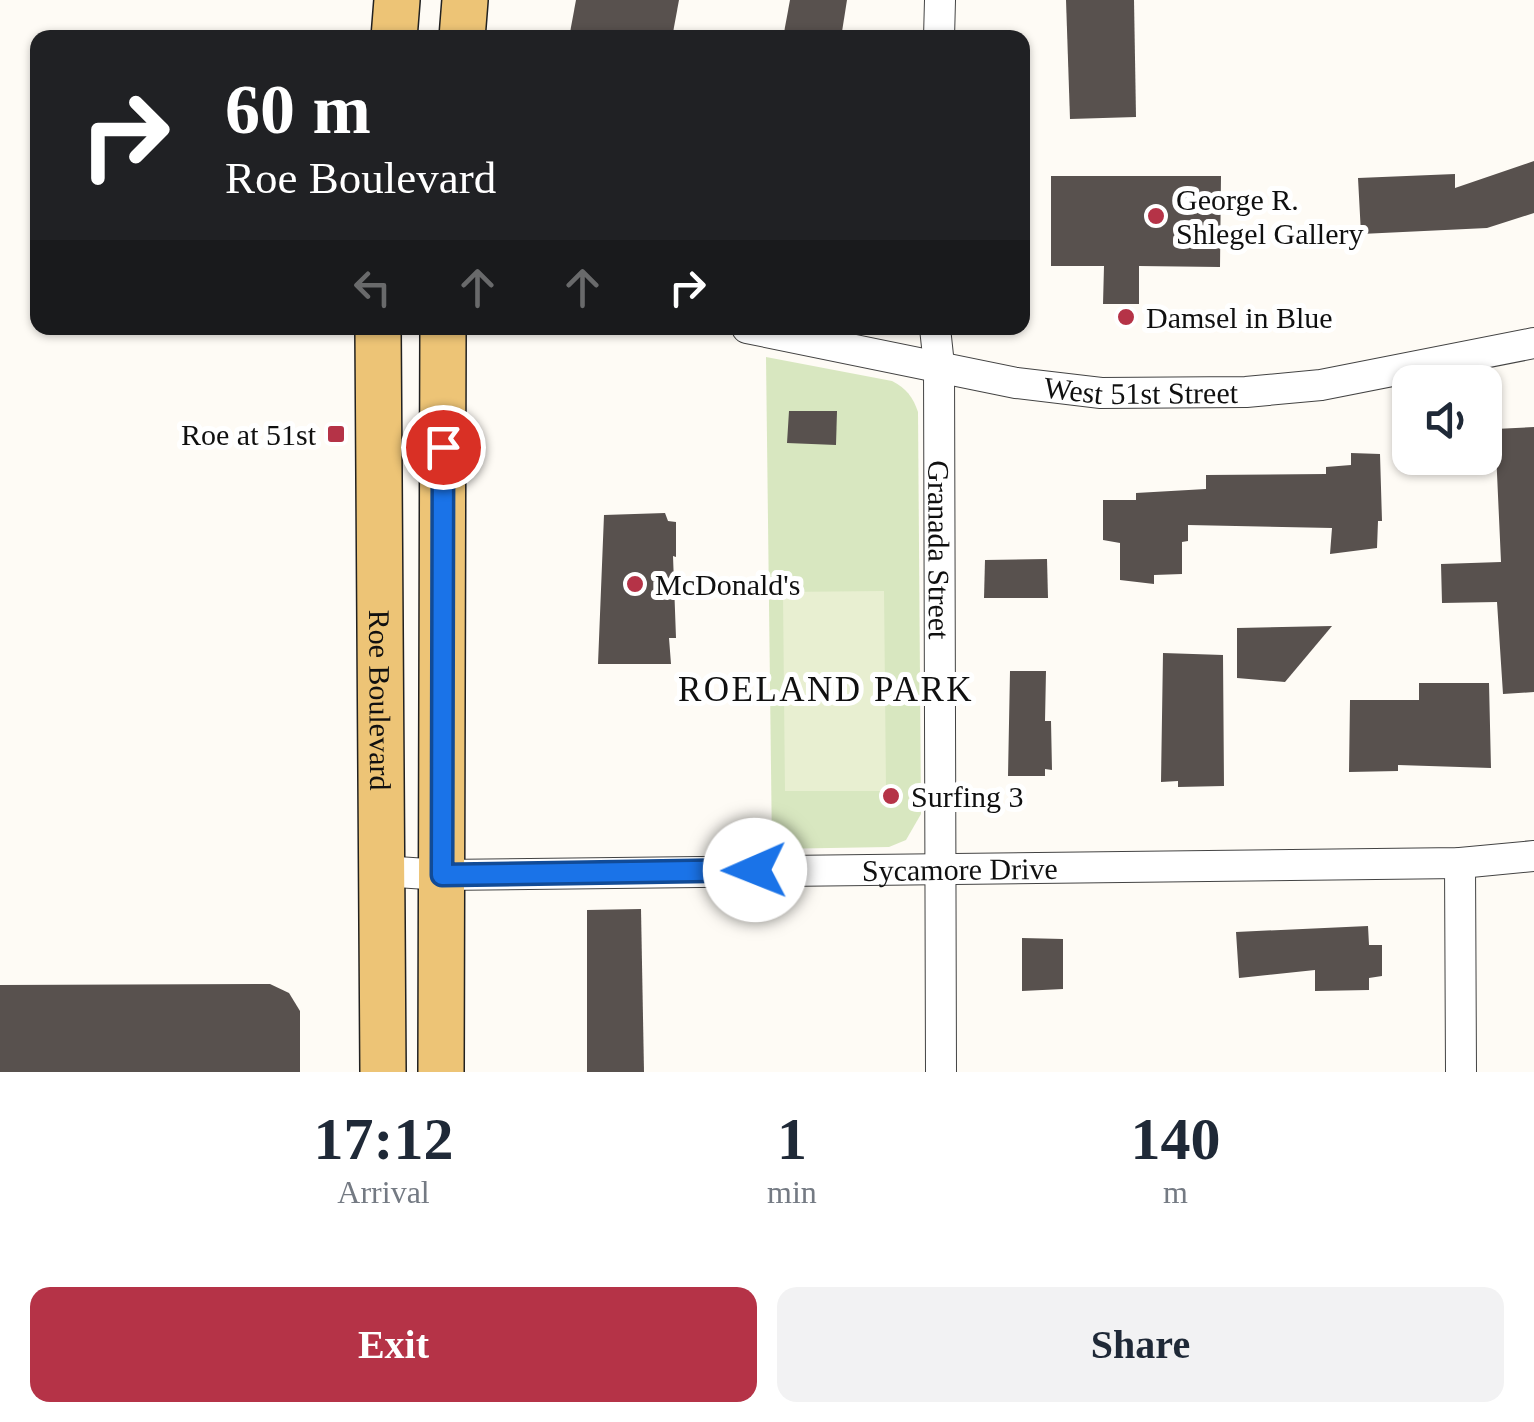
<!DOCTYPE html>
<html lang="en">
<head>
<meta charset="utf-8">
<style>
  body { margin:0; font-family:"Times New Roman",serif; background:#f2f2f3; color:#1f2937; height:100vh; display:flex; flex-direction:column; font-size:38px; white-space:nowrap }
  * { box-sizing:border-box; margin:0 }
  p { font-size:32px; color:#747a83 }
  .icon { flex:none; width:55px; height:55px; fill:none; stroke:currentColor; stroke-width:2; stroke-linecap:round; stroke-linejoin:round }
  .map { position:relative; height:1072px; overflow:hidden }
  .drawer { display:flex; flex-direction:column; background:#fff; flex:1 }
  .drawer>* { flex:none }
  .banner { position:absolute; left:30px; top:30px; width:1000px; height:305px; border-radius:20px; box-shadow:0 2px 8px #0004; background:#202124; color:#fff; overflow:hidden }
  .tools { position:absolute; left:1392px; top:365px; display:grid; gap:20px }
  .tools a { display:grid; place-items:center; width:110px; height:110px; border-radius:20px; background:#fff; box-shadow:0 2px 8px #0004; font-size:50px }
  .pin { position:absolute; display:grid; place-items:center; width:85px; height:85px; color:#fff; margin:-42px; border:5px solid #fff; border-radius:50%; box-shadow:0 2px 10px #0007 }
  .me { position:absolute; width:110px; margin:-55px; rotate:269deg; stroke-linejoin:round; filter:drop-shadow(0 0 8px #0008) }
  .turn { display:flex; align-items:center; gap:35px; height:210px; padding:0 30px; font-size:45px }
  .turn .icon { width:130px; height:130px; stroke-width:2.5 }
  .turn b { display:block; font-size:70px; line-height:85px }
  .lanes { display:flex; align-items:center; height:95px; padding:0 30px; background:#0003; justify-content:center; gap:50px; direction:ltr }
  .lanes .off { opacity:.35 }
  .eta { display:flex; justify-content:space-evenly; align-items:center; height:170px; text-align:center }
  .eta b { font-size:60px; font-weight:700; line-height:70px }
  .cta { display:flex; gap:20px; margin-top:auto; padding:20px 30px }
  .cta a { flex:1; height:115px; border-radius:20px; background:#b53347; color:#fff; font-size:40px; font-weight:700; line-height:115px; text-align:center }
  .cta a+a { background:#f2f2f3; color:#1f2937 }
  .map>svg:first-child { display:block }
  .green { fill:#d8e7c0 }
  .pitch { fill:#e8efd1 }
  .building { fill:#58514e }
  .lines { fill:none; stroke-linecap:round; stroke-linejoin:round }
  .minor-casing { stroke:#434343; stroke-width:32 }
  .primary-casing { stroke:#212121; stroke-width:48 }
  .minor { stroke:#fff; stroke-width:30 }
  .primary { stroke:#edc476; stroke-width:45 }
  .route-casing { stroke:#114b97; stroke-width:25 }
  .route { stroke:#1a73e8; stroke-width:18 }
  .poi-dot { fill:#b53347; stroke:#fff; stroke-width:4 }
  .labels { text-anchor:middle; dominant-baseline:central; stroke-width:10; stroke-linejoin:round; paint-order:stroke }
  .poi-label { font-size:30px; fill:#101010; stroke:#fff; text-anchor:start }
  .street-label { font-size:30px; fill:#101010; stroke:#fff }
  .quarter-label { font-size:35px; letter-spacing:2.5px; fill:#101010; stroke:#fff }
</style>
</head>
<body>
<div class="map">
<svg width="1534" height="1072" viewBox="0 0 1534 1072">
  <rect width="100%" height="100%" fill="#fefbf5"/>
  <!-- green -->
  <path class="green" d="M766,357l126,24c14,7 21,16 26,31l3,402 -15,26 -17,7 -117,2z"/>
  <!-- pitch -->
  <polygon class="pitch" points="884,591 886,791 785,791 783,592"/>
  <!-- building -->
  <g class="building">
    <polygon points="576,0 679,0 672,38 569,38"/>
    <polygon points="790,0 847,0 841,38 783,38"/>
    <polygon points="1066,0 1134,0 1136,117 1070,119"/>
    <polygon points="1534,161 1534,213 1487,228 1361,234 1358,178 1455,174 1455,188"/>
    <polygon points="1051,176 1221,176 1220,267 1139,266 1139,304 1103,304 1104,266 1051,266"/>
    <polygon points="789,411 837,411 836,445 787,443"/>
    <polygon points="1534,427 1534,692 1503,694 1497,602 1442,603 1441,564 1501,562 1495,429"/>
    <polygon points="1351,453 1380,454 1382,521 1378,521 1377,548 1330,554 1332,528 1188,525 1188,541 1182,542 1182,574 1154,575 1154,584 1120,580 1120,543 1103,540 1103,500 1136,500 1136,493 1206,489 1206,475 1326,474 1326,467 1351,465"/>
    <polygon points="665,513 668,521 676,522 676,557 673,556 676,638 669,638 671,664 598,664 604,515"/>
    <polygon points="1047,559 1048,598 984,598 985,560"/>
    <polygon points="1332,626 1285,682 1237,678 1237,628"/>
    <polygon points="1163,653 1223,655 1224,786 1178,787 1178,781 1161,782"/>
    <polygon points="1010,671 1046,671 1045,721 1051,721 1052,770 1045,769 1045,776 1008,776"/>
    <polygon points="1419,683 1489,683 1491,768 1398,765 1398,771 1349,772 1350,700 1419,700"/>
    <polygon points="641,909 644,1072 587,1072 587,910"/>
    <polygon points="1368,926 1369,945 1382,945 1382,976 1369,978 1369,990 1315,991 1315,970 1239,978 1236,932"/>
    <polygon points="1022,938 1063,939 1063,989 1022,991"/>
    <polygon points="270,984 289,993 300,1011 300,1072 0,1072 0,985"/>
  </g>
  <g class="lines">
    <!-- minor casing -->
    <g class="minor-casing">
      <g id="minor">
        <polyline points="939,38 940,0"/>
        <path id="s1" d="M747,328l269,55 85,10 145,-1 75,-7 213,-42"/>
        <path id="s2" d="M935,328l4,37 2,707"/>
        <polyline points="1460,863 1461,1072"/>
        <path id="s3" d="M382,871l60,4 1018,-12 74,-7"/>
      </g>
    </g>
    <!-- primary casing -->
    <g class="primary-casing">
      <g id="primary">
        <polyline points="394,38 397,0"/>
        <polyline points="462,38 465,0"/>
        <path id="s4" d="M378,328l5,744"/>
        <polyline points="441,1072 443,328"/>
      </g>
    </g>
    <!-- minor -->
    <use href="#minor" class="minor"/>
    <!-- primary -->
    <use href="#primary" class="primary"/>
  </g>
  <g class="lines">
    <!-- route casing -->
    <g class="route-casing">
      <polyline id="route" points="443,447 442,875 755,870"/>
    </g>
    <!-- route -->
    <use href="#route" class="route"/>
  </g>
  <!-- markers -->
  <g class="poi-dot">
    <circle cx="1156" cy="216" r="10"/>
    <circle cx="1126" cy="317" r="10"/>
    <rect x="326" y="424" width="20" height="20" rx="5"/>
    <circle cx="635" cy="584" r="10"/>
    <circle cx="891" cy="796" r="10"/>
  </g>
  <g class="labels">
    <!-- poi labels -->
    <g class="poi-label">
      <text x="1176" y="199">George R.<tspan x="1176" dy="34">Shlegel Gallery</tspan></text>
      <text x="1146" y="317">Damsel in Blue</text>
      <text x="316" y="434" text-anchor="end">Roe at 51st</text>
      <text x="655" y="584">McDonald's</text>
      <text x="911" y="796">Surfing 3</text>
    </g>
    <!-- street labels -->
    <g class="street-label">
      <text stroke="none"><textPath href="#s1" startOffset="400">West 51st Street</textPath></text>
      <text stroke="none"><textPath href="#s2" startOffset="222">Granada Street</textPath></text>
      <text stroke="none"><textPath href="#s4" startOffset="372">Roe Boulevard</textPath></text>
      <text stroke="none"><textPath href="#s3" startOffset="578">Sycamore Drive</textPath></text>
    </g>
    <!-- quarter labels -->
    <g class="quarter-label">
      <text x="826" y="689">ROELAND PARK</text>
    </g>
  </g>
</svg>
<div class="tools">
<a><svg class="icon" aria-label="sound" viewBox="0 0 24 24"><path d="M4 9h4l5-4v14l-5-4H4zM17 9q2 3 0 6"/></svg></a>
</div>
<div class="pin" style="left:443px;top:447px;background:#d93025"><svg class="icon" aria-label="arrive" viewBox="0 0 24 24"><path d="M6 21V4h12l-3 4 3 4H6"/></svg></div>
<svg class="me" style="left:755px;top:870px" viewBox="-20 -20 40 40"><circle r="19" fill="#fff"/><path d="M0-13L10 11 0 6-10 11z" fill="#1a73e8"/></svg>
<div class="banner">
<div class="turn"><svg class="icon" aria-label="right" viewBox="0 0 24 24"><path d="M7 20v-9h11M14 6l5 5-5 5"/></svg><div><b>60 m</b>Roe Boulevard</div></div>
<div class="lanes"><svg class="icon off" aria-label="left" viewBox="0 0 24 24"><path d="M17 20v-9H6M10 6l-5 5 5 5"/></svg><svg class="icon off" aria-label="ahead" viewBox="0 0 24 24"><path d="M12 20V5M6 11l6-6 6 6"/></svg><svg class="icon off" aria-label="ahead" viewBox="0 0 24 24"><path d="M12 20V5M6 11l6-6 6 6"/></svg><svg class="icon" aria-label="right" viewBox="0 0 24 24"><path d="M7 20v-9h11M14 6l5 5-5 5"/></svg></div>
</div>
</div>
<section class="drawer">
<div class="eta">
<div><b>17:12</b><p>Arrival</p></div>
<div><b>1</b><p>min</p></div>
<div><b>140</b><p>m</p></div>
</div>
<div class="cta"><a>Exit</a><a>Share</a></div>
</section>
</body>
</html>
